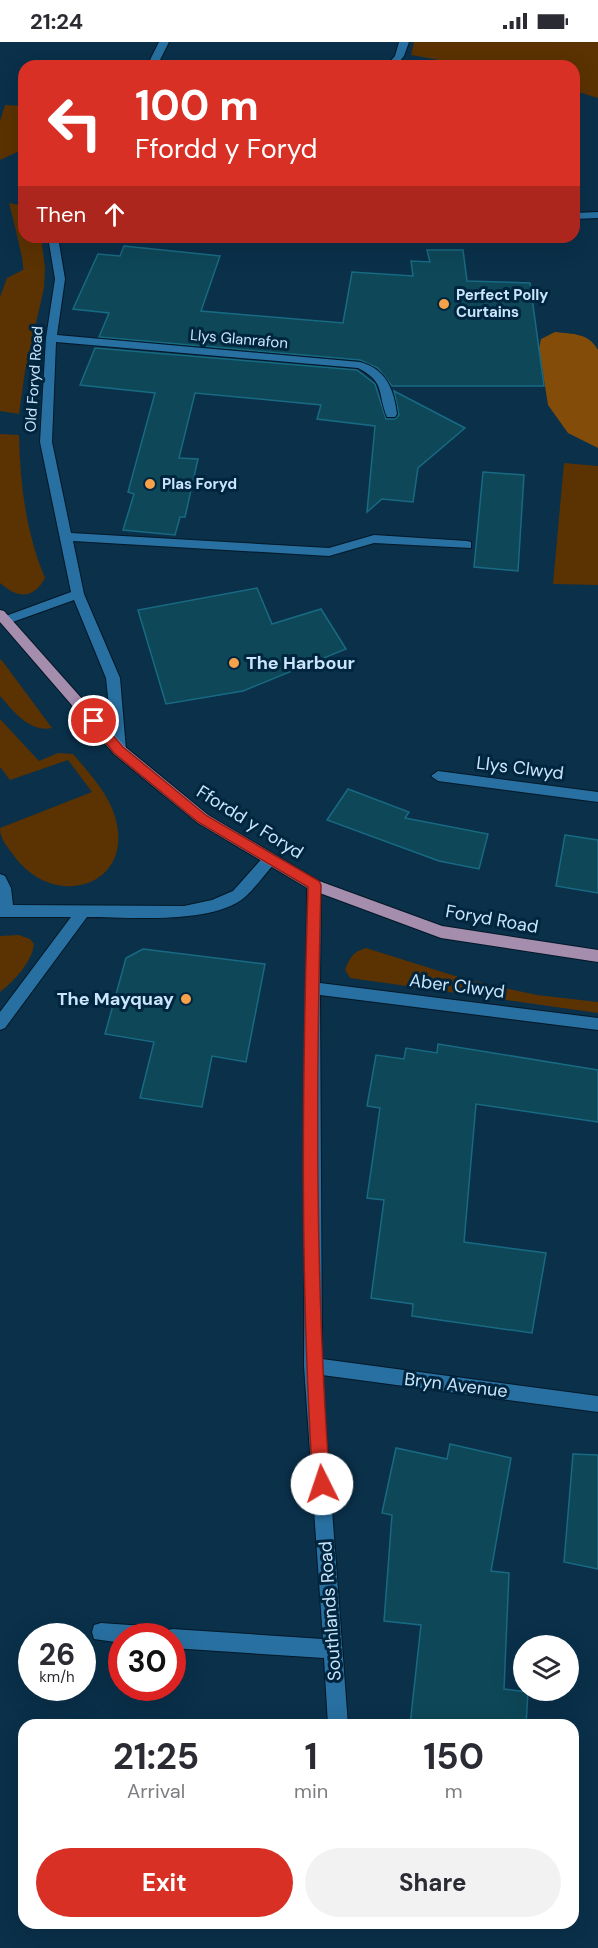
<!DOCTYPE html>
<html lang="en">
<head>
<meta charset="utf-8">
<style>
  body { margin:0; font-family:"DM Sans",sans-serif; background:#f2f2f3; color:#2b2b33; height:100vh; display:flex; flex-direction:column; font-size:22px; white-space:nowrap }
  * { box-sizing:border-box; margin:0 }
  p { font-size:20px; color:#7c7c81 }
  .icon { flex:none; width:33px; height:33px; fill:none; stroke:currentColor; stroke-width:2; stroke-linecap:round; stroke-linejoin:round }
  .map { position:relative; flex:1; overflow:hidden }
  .details { position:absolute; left:18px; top:1677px; width:561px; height:210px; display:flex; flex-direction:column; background:#fff; border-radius:18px; box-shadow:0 6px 24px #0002 }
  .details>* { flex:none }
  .hud { position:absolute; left:18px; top:18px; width:562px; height:183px; border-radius:18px; box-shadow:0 6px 24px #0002; background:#d93025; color:#fff; overflow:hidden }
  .tools { position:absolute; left:513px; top:1593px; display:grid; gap:12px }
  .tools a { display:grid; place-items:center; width:66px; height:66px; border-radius:50%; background:#fff; box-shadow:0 6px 24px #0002; font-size:30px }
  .speed { position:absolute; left:18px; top:1581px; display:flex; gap:12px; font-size:30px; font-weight:700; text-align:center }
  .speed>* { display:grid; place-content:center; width:78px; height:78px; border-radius:50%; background:#fff; box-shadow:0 6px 24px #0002; line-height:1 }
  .speed small { font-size:15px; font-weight:400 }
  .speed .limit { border:9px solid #d22; background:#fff; color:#111 }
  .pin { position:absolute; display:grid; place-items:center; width:51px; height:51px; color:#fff; margin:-26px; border:3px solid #fff; border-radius:50%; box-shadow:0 2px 6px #0007 }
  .me { position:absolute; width:66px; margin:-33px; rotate:356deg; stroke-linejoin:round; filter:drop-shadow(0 0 4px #0008) }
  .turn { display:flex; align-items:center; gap:21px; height:126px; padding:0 18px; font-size:27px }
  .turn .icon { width:78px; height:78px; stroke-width:2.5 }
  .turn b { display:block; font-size:42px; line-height:51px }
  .then { display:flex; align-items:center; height:57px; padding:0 18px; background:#0003; gap:12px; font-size:22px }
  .eta { display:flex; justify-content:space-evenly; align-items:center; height:102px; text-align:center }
  .eta b { font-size:36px; font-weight:700; line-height:42px }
  .cta { display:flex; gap:12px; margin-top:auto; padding:12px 18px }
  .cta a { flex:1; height:69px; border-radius:36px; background:#d93025; color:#fff; font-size:24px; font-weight:700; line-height:69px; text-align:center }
  .cta a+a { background:#f2f2f3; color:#2b2b33 }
  .status { display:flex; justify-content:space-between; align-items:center; height:42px; padding:0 30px; background:#fff; direction:ltr }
  .status svg { height:16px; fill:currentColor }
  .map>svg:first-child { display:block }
  .green { fill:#5b3202 }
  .forest { fill:#834c09 }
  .building { fill:#0e4758; stroke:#186a83; stroke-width:1.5 }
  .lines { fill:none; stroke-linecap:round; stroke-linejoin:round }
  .minor-casing { stroke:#031827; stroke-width:2 }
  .major-casing { stroke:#031827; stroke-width:2 }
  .minor { fill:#2870a1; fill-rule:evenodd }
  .major { fill:#a58dae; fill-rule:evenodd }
  .route { fill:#d93025; stroke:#8d1f18; stroke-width:1.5 }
  .poi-dot { fill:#f7a149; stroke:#00263f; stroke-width:2 }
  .labels { text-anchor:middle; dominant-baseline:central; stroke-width:6; stroke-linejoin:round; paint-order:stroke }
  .far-poi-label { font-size:15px; font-weight:bold; fill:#cae5fb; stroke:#00263f; text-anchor:start }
  .far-street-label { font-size:15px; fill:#cae5fb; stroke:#00263f }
  .poi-label { font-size:18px; font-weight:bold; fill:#cae5fb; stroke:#00263f; text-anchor:start }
  .street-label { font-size:18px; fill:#cae5fb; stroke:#00263f }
</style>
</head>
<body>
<div class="status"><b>21:24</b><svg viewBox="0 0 49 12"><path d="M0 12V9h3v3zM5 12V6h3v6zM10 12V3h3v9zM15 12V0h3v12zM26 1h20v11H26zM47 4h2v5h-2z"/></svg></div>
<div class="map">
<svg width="598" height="1906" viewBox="0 0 598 1906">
  <rect width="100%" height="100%" fill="#0a304a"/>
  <!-- green -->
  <g class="green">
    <polygon points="414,0 598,0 598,56 575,49 574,24 473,24 411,13"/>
    <polygon points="5,63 24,64 24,75 20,80 24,81 24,107 0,118 0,79"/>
    <path d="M9,161l15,3v31h17l4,31 -1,20 -19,83 -6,43 -19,-3v-114l7,-19 16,-8c2,-6 -11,-55 -14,-67z"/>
    <path d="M0,392l19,1c1,49 7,98 26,143 -12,22 -28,20 -45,5z"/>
    <polygon points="564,421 598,424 598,543 553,542"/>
    <path d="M0,617l3,3 49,66c-22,5 -39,-17 -52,-32z"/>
    <path d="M0,677l39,42 19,-8 15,1c14,16 29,33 38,52 33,76 -53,109 -97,50 -6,-9 -14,-16 -14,-28l92,-36 -24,-32 -58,20 -10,-13z"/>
    <path d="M19,893l11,4 4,5c-2,18 -20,37 -34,48v-56z"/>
    <path d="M366,906l102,32 69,15 61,7v11l-248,-35 -5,-8c5,-13 8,-18 21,-22z"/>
  </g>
  <!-- forest -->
  <path class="forest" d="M555,290c18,2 34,1 43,18v98l-30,-15 -20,-28 -9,-57 2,-9z"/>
  <!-- building -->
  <g class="building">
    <polygon points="124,204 220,214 201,269 343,281 352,230 413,234 411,219 430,220 427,208 463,208 467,239 530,241 544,344 392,344 378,326 360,318 99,295 109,271 73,267 98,212 120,214"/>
    <polygon points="95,306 357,328 375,342 386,377 395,377 399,373 394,349 465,386 418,426 413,460 382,457 367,470 375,384 317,377 321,363 195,351 179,416 198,417 185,475 180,475 175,493 123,488 134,452 128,450 155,351 80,343"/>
    <polygon points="483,430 524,433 518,529 474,525"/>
    <polygon points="257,546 272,582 321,567 346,607 243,649 166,662 138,568"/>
    <polygon points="348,747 409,770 405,776 488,792 479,827 439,819 327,778"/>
    <polygon points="565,793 598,798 598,851 556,844"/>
    <polygon points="143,907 265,922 246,1020 212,1014 202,1065 140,1056 154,1000 105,992 126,916"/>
    <polygon points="438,1002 598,1028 598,1080 476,1062 464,1200 546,1211 532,1291 412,1274 413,1262 371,1256 384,1158 367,1156 380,1066 367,1064 376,1013 404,1017 406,1006 437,1011"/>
    <polygon points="450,1402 511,1416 491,1529 509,1531 504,1647 528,1650 526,1683 410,1683 421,1583 384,1579 392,1473 382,1471 396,1406 447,1417"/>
    <polygon points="573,1412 598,1413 598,1527 564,1520"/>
  </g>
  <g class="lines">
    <!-- minor casing -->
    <g class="minor-casing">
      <g id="minor">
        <polygon points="159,0 169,0 157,24 147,24"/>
        <polygon points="399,0 409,0 404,14 396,24 386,24 395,14"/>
        <polygon points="598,170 598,176 574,177 574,171"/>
        <path d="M48,195h10l7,42 -8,56 303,27c26,7 34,27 37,52l-2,3h-8c-10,-24 -1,-35 -29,-49l-302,-26 -4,100 19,91 258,15 45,-13 93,6 4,1v6l-97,-5 -45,13 -256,-15 11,53 36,84 6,72 -2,4h-10l-8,-76 -32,-78 -67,24 -6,-4 2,-3 68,-25 -31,-150 6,-104 9,-59z"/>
        <polygon points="438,729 598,750 598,760 438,739 431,734"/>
        <path d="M270,812l7,5 -2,4c-10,11 -19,24 -30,34 -32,28 -117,20 -158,20l-82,111 -5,2v-18l71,-95h-71v-43l5,2 6,12 2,17 171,1 28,-6 21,-9 32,-36z"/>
        <polygon points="314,837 319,839 321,843 320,941 598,976 598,988 320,953 322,1317 598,1354 598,1370 322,1333 348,1683 328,1683 324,1616 172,1606 172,1594 122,1594 122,1601 94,1597 92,1590 94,1583 101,1581 158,1585 165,1589 172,1587 323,1597 304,1324 307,843 309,839"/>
      </g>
    </g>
    <!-- major casing -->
    <g class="major-casing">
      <polygon id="major" points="0,568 4,569 124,704 208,773 319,839 442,884 598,908 598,920 441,896 309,847 198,781 114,712 0,580"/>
    </g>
    <!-- minor -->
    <use href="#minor" class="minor"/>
    <!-- major -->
    <use href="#major" class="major"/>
  </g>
  <!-- route -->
  <path class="route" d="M94,675l4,1 25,29 84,69 112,65 2,4c-5,199 -6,401 9,599l-3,6 -5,2 -6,-2 -3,-6c-13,-197 -11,-399 -5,-597l-110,-65 -84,-69 -26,-32z"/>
  <!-- markers -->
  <g class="poi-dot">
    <circle cx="444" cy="262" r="6"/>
    <circle cx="150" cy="442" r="6"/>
    <circle cx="234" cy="621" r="6"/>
    <circle cx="186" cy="957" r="6"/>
  </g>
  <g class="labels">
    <!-- far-poi labels -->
    <g class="far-poi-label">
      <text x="456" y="253">Perfect Polly<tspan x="456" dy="17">Curtains</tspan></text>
      <text x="162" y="442">Plas Foryd</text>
    </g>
    <!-- far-street labels -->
    <g class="far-street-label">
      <text transform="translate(239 297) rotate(5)">Llys Glanrafon</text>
      <text transform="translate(34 337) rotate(-86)">Old Foryd Road</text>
    </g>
    <!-- poi labels -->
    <g class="poi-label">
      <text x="246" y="621">The Harbour</text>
      <text x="174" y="957" text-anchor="end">The Mayquay</text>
    </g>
    <!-- street labels -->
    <g class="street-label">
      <text transform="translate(520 726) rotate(7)">Llys Clwyd</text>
      <text transform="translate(250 780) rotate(32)">Ffordd y Foryd</text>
      <text transform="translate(492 877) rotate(10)">Foryd Road</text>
      <text transform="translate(457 944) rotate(7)">Aber Clwyd</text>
      <text transform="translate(456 1343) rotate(7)">Bryn Avenue</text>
      <text transform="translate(330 1569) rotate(-94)">Southlands Road</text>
    </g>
  </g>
</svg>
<div class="tools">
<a><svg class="icon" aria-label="layers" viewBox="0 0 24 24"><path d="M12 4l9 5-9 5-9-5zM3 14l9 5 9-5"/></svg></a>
</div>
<div class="speed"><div>26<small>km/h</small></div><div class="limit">30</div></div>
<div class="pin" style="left:94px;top:679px;background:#d93025"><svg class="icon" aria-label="arrive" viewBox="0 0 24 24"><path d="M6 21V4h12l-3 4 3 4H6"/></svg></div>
<svg class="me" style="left:322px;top:1442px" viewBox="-20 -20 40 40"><circle r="19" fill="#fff"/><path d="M0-13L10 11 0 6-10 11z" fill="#d93025"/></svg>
<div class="hud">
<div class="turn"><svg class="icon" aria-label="left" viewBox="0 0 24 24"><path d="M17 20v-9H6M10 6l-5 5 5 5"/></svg><div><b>100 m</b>Ffordd y Foryd</div></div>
<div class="then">Then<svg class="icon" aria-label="ahead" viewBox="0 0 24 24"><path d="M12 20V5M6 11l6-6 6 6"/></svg></div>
</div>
<section class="details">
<div class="eta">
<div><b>21:25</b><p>Arrival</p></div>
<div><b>1</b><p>min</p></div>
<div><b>150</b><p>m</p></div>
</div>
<div class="cta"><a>Exit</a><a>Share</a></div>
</section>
</div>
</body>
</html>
